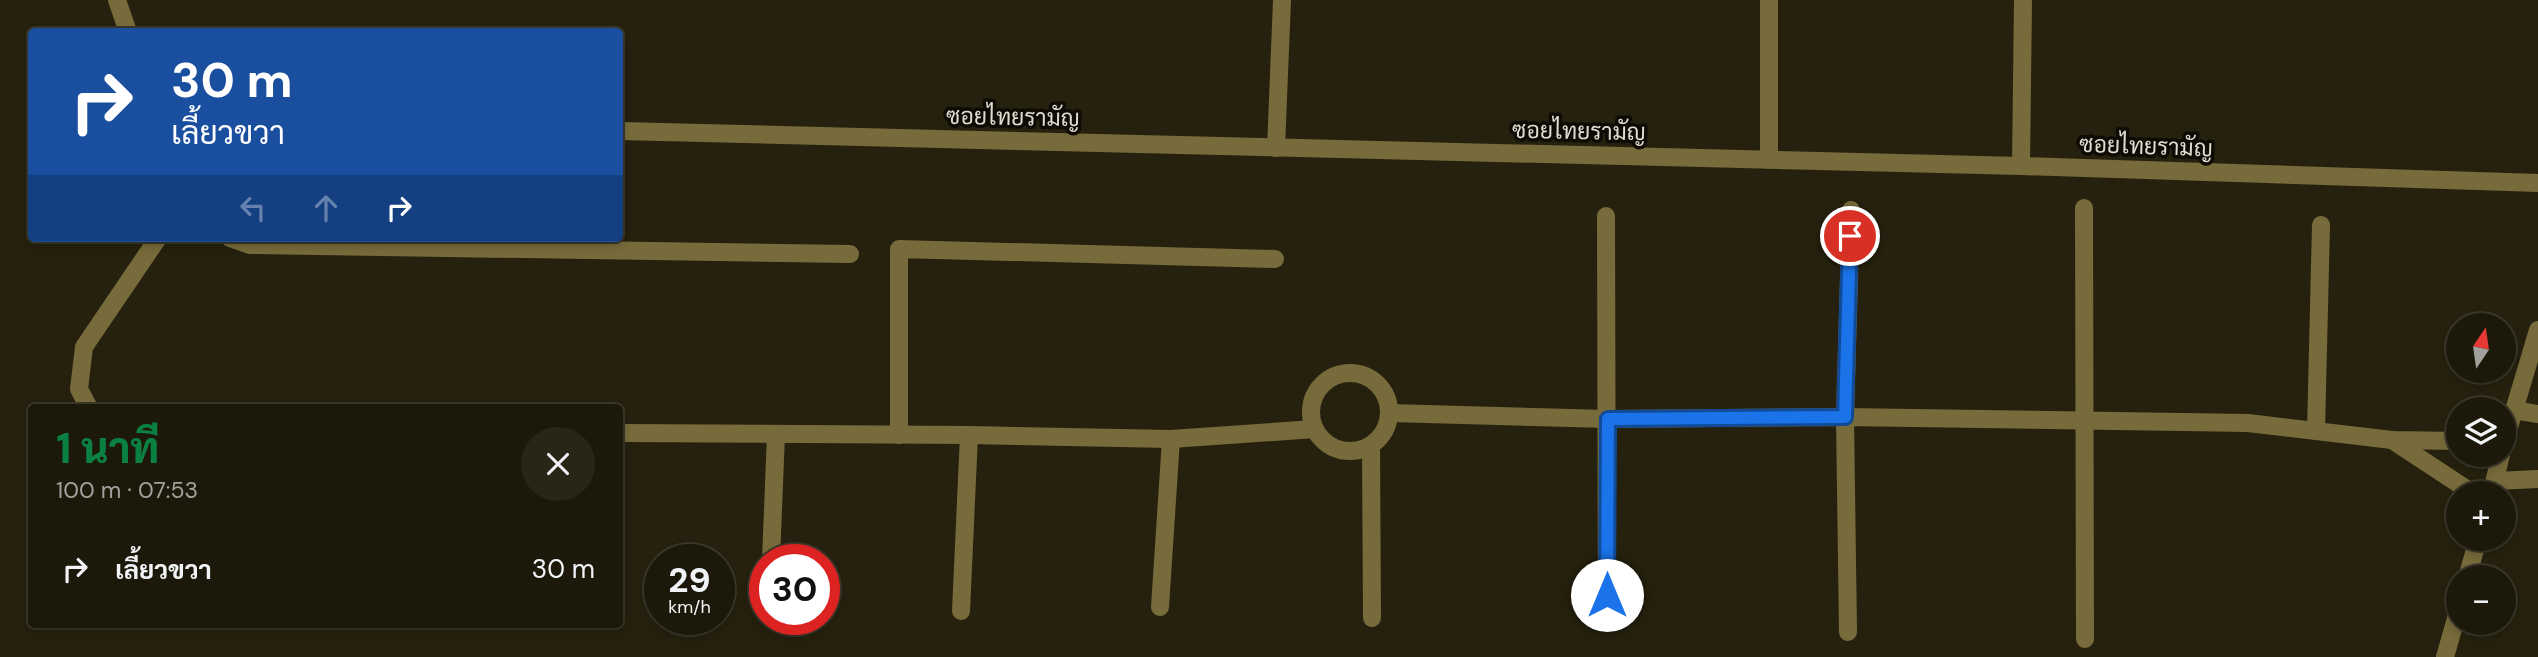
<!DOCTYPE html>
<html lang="th">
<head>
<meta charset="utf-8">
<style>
  body { margin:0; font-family:"DM Sans",Sarabun,sans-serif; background:#292618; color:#f1f3f6; height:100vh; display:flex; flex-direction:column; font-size:26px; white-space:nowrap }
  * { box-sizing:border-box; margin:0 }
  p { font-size:23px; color:#a0a09c }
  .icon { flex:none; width:38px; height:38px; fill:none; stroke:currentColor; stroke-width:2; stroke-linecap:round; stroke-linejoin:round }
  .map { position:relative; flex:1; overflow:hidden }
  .sheet { position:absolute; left:28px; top:404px; width:595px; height:224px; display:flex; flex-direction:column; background:#1c190a; border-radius:7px; box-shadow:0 4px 10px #0003,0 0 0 2px #3a382b }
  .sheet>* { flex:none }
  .top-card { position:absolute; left:28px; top:28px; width:595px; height:214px; border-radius:7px; box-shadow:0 4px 10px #0003,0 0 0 2px #3a382b; background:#1a4fa0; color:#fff; overflow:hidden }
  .needle { width:46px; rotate:13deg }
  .tools { position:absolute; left:2446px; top:313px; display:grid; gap:14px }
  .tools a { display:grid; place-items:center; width:70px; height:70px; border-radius:50%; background:#1c190a; box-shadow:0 4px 10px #0003,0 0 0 2px #3a382b; font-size:35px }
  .speed { position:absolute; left:644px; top:544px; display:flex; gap:14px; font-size:35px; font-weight:700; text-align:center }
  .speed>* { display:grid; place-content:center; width:91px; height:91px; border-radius:50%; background:#1c190a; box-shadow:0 4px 10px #0003,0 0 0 2px #3a382b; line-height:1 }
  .speed small { font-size:18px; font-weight:400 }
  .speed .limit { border:10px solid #d22; background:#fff; color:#111 }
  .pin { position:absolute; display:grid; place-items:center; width:60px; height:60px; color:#fff; margin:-30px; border:4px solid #fff; border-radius:50%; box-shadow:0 2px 7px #0007 }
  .me { position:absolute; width:77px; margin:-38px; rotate:0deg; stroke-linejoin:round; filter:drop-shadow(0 0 5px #0008) }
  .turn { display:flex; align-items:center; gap:24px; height:147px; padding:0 28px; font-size:32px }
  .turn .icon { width:91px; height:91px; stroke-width:2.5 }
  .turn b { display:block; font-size:49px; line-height:60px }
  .lanes { display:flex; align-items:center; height:66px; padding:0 28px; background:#0003; justify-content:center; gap:35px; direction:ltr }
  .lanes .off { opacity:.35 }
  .round { display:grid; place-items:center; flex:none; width:74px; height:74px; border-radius:37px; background:#292618 }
  .headline { display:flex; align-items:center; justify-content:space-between; height:119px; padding:0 28px }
  h1 { font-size:42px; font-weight:800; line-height:52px; color:#0b8043 }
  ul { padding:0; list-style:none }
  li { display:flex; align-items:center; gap:21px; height:91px; padding:0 28px }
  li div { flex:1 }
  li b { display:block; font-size:26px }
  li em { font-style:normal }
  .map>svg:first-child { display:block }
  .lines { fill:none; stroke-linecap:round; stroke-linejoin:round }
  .minor { stroke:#776b3b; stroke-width:18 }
  .route-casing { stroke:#114b97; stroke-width:18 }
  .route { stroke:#1a73e8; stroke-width:12 }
  .labels { text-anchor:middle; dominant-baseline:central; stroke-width:7; stroke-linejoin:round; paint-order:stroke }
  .street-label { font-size:23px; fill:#dfdcd0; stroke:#0d0b04 }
</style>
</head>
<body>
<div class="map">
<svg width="2538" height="657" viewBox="0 0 2538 657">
  <rect width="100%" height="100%" fill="#26210e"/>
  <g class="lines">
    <!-- minor -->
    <g class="minor">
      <polyline points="117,0 128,32"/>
      <polyline points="620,131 2021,166 2538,183"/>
      <polyline points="1276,148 1282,0"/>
      <polyline points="1769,160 1769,0"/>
      <polyline points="2021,166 2023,0"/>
      <polyline points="2084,208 2085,639"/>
      <polyline points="1606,216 1607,620"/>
      <polyline points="230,238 250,245 850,254"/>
      <circle cx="1350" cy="412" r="39"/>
      <polyline points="89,408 79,389 84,347 158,238"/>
      <polyline points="2514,410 2538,414"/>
      <polyline points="1390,413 1608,419 1845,417 2248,423 2392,440 2459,441"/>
      <polyline points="2316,431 2321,225"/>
      <polyline points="620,433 969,435 1171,439 1315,429"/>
      <polyline points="899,435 899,249 1275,259"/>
      <polyline points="2392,440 2474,494"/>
      <polyline points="2504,444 2538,330"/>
      <polyline points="1371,446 1372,618"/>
      <polyline points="2495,481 2538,479"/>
      <polyline points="2491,494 2501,455"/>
      <polyline points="771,560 776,434"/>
      <polyline points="2467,578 2478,539"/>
      <polyline points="1160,607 1171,439"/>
      <polyline points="961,611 969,435"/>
      <polyline points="1848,632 1845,417 1851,210"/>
      <polyline points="2445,657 2459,608"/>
    </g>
  </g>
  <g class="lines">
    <!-- route casing -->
    <g class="route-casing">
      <polyline id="route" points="1607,595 1608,419 1845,417 1850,236"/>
    </g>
    <!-- route -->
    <use href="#route" class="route"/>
  </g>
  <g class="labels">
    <!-- street labels -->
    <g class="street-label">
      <text transform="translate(1013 117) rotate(1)">ซอยไทยรามัญ</text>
      <text transform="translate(1579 131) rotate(1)">ซอยไทยรามัญ</text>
      <text transform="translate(2146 146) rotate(2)">ซอยไทยรามัญ</text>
    </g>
  </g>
</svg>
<div class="tools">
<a><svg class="needle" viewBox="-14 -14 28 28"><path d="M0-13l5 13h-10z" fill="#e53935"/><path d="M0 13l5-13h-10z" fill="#a0a09c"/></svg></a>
<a><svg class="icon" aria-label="layers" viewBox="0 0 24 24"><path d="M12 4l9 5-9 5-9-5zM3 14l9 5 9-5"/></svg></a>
<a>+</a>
<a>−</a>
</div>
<div class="speed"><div>29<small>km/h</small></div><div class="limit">30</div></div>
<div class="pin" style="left:1850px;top:236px;background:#d93025"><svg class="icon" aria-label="arrive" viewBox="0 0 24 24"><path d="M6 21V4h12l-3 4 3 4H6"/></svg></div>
<svg class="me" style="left:1607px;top:595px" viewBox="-20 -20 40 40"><circle r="19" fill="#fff"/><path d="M0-13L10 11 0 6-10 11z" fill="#1a73e8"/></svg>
<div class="top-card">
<div class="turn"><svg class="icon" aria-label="right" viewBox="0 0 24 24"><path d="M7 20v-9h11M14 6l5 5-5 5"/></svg><div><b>30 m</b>เลี้ยวขวา</div></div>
<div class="lanes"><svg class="icon off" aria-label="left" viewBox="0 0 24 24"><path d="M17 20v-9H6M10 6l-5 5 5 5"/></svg><svg class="icon off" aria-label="ahead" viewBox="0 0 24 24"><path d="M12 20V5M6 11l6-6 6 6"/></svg><svg class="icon" aria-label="right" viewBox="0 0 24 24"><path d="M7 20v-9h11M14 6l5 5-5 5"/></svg></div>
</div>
<section class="sheet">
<div class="headline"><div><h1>1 นาที</h1><p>100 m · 07:53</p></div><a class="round"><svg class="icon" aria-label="close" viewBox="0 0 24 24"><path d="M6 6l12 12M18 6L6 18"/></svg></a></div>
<ul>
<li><svg class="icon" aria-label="right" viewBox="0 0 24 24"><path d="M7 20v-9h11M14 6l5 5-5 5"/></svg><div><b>เลี้ยวขวา</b></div><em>30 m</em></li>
</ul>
</section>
</div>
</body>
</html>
